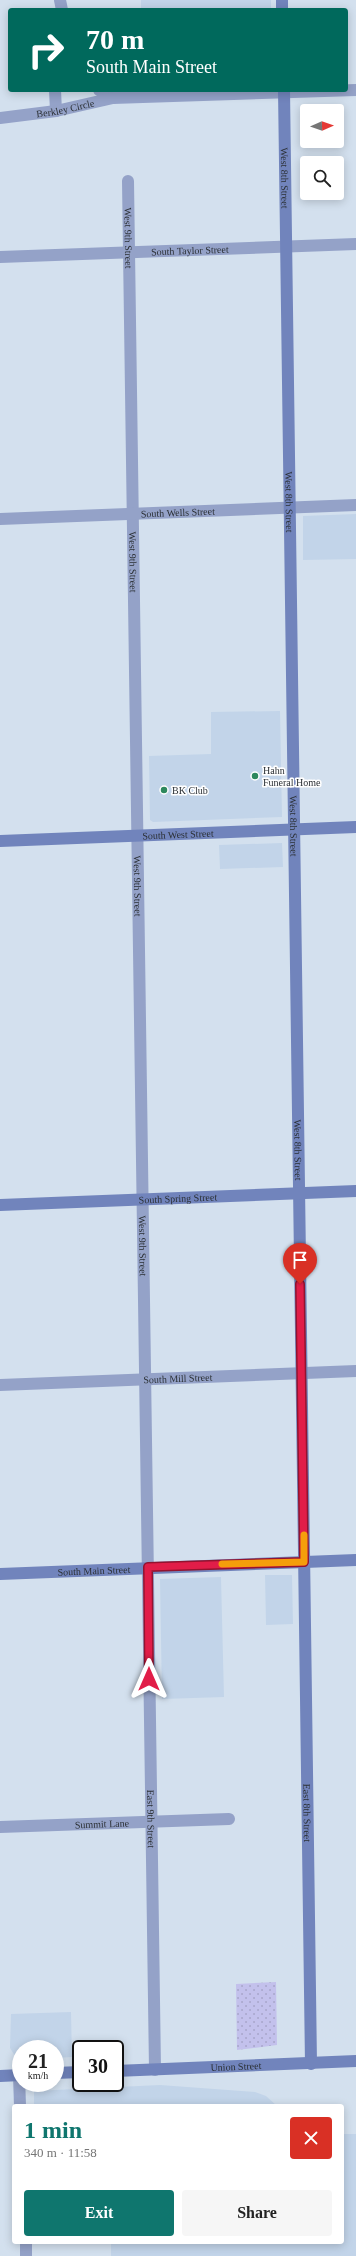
<!DOCTYPE html>
<html lang="en">
<head>
<meta charset="utf-8">
<style>
  body { margin:0; font-family:Georgia,serif; background:#f6f6f6; color:#222; height:100vh; display:flex; flex-direction:column; font-size:15px; white-space:nowrap }
  * { box-sizing:border-box; margin:0 }
  p { font-size:13px; color:#767676 }
  .icon { flex:none; width:22px; height:22px; fill:none; stroke:currentColor; stroke-width:2; stroke-linecap:round; stroke-linejoin:round }
  .map { position:relative; flex:1; overflow:hidden }
  .panel { position:absolute; left:12px; top:2104px; width:332px; height:140px; display:flex; flex-direction:column; background:#fff; border-radius:4px; box-shadow:0 2px 10px #0003 }
  .panel>* { flex:none }
  .top-card { position:absolute; left:8px; top:8px; width:340px; height:84px; border-radius:4px; box-shadow:0 2px 10px #0003; background:#00695c; color:#fff; overflow:hidden }
  .needle { width:26px; rotate:88deg }
  .tools { position:absolute; left:300px; top:104px; display:grid; gap:8px }
  .tools a { display:grid; place-items:center; width:44px; height:44px; border-radius:4px; background:#fff; box-shadow:0 2px 10px #0003; font-size:20px }
  .speed { position:absolute; left:12px; top:2040px; display:flex; gap:8px; font-size:20px; font-weight:700; text-align:center }
  .speed>* { display:grid; place-content:center; width:52px; height:52px; border-radius:50%; background:#fff; box-shadow:0 2px 10px #0003; line-height:1 }
  .speed small { font-size:10px; font-weight:400 }
  .speed .limit { border:2px solid #111; border-radius:6px; background:#fff; color:#111 }
  .pin { position:absolute; display:grid; place-items:center; width:34px; height:34px; color:#fff; margin:-41px -17px; border-radius:50% 50% 50% 0; rotate:-45deg; box-shadow:0 0 4px #0007 }
  .pin .icon { rotate:45deg }
  .me { position:absolute; width:44px; margin:-22px; rotate:0deg; stroke-linejoin:round; filter:drop-shadow(0 0 3px #0008) }
  .turn { display:flex; align-items:center; gap:14px; height:84px; padding:0 12px; font-size:18px }
  .turn .icon { width:52px; height:52px; stroke-width:2.5 }
  .turn b { display:block; font-size:28px; line-height:34px }
  .round { display:grid; place-items:center; flex:none; width:42px; height:42px; border-radius:4px; background:#f6f6f6 }
  .overview { display:flex; align-items:center; justify-content:space-between; height:68px; padding:0 12px }
  h1 { font-size:24px; font-weight:700; line-height:30px; color:#0f766e }
  .cta { display:flex; gap:8px; margin-top:auto; padding:8px 12px }
  .cta a { flex:1; height:46px; border-radius:4px; background:#0f766e; color:#fff; font-size:16px; font-weight:700; line-height:46px; text-align:center }
  .cta a+a { background:#f6f6f6; color:#222 }
  .map>svg:first-child { display:block }
  .built { fill:#c2d4e9 }
  .grass { fill:url(#grass-dots) }
  .lines { fill:none; stroke-linecap:round; stroke-linejoin:round }
  .street { stroke:#94a2c8; stroke-width:12 }
  .secondary { stroke:#7184bc; stroke-width:12 }
  .route-casing { stroke:#92132f; stroke-width:10 }
  .route { stroke:#e11d48; stroke-width:7 }
  .slow { stroke:#f59e0b; stroke-width:7 }
  .poi-dot { fill:#2d885d; stroke:#fff; stroke-width:1.5 }
  .labels { text-anchor:middle; dominant-baseline:central; stroke-width:3; stroke-linejoin:round; paint-order:stroke }
  .street-label { font-size:10px; fill:#2b3035; stroke:#fff }
  .poi-label { font-size:10px; fill:#2b3035; stroke:#fff; text-anchor:start }
</style>
</head>
<body>
<div class="map">
<svg width="356" height="2256" viewBox="0 0 356 2256">
  <defs>
    <pattern id="grass-dots" width="8" height="8" patternUnits="userSpaceOnUse"><rect width="8" height="8" fill="#c3c1ec"/><path d="M2 2h.1M6 6h.1" fill="none" stroke="#a8a6cb" stroke-width="1.8" stroke-linecap="round"/></pattern>
  </defs>
  <rect width="100%" height="100%" fill="#d3e0ee"/>
  <!-- built -->
  <g class="built">
    <rect x="141" y="0" width="130" height="10"/>
    <polygon points="356,514 356,559 303,560 303,516"/>
    <polygon points="280,711 282,817 153,822 150,820 149,756 211,754 211,712"/>
    <polygon points="282,843 283,867 220,869 219,845"/>
    <polygon points="265,1575 292,1575 293,1624 266,1625"/>
    <polygon points="221,1577 224,1697 162,1699 160,1579"/>
    <polygon points="71,2012 72,2057 55,2058 55,2049 21,2049 21,2059 17,2059 10,2048 11,2014"/>
    <polygon points="160,2085 255,2092 266,2096 277,2106 34,2106 34,2091"/>
    <polygon points="342,2134 356,2134 356,2256 111,2256 111,2242 342,2242"/>
  </g>
  <!-- grass -->
  <polygon class="grass" points="276,1982 277,2045 237,2050 236,1984"/>
  <g class="lines">
    <!-- street -->
    <g class="street">
      <polyline points="60,0 62,10"/>
      <polyline points="55,90 56,111"/>
      <polyline points="99,90 113,98"/>
      <path id="s1" d="M0,118l56,-7 57,-13 243,-8"/>
      <path id="s2" d="M128,181l27,1889"/>
      <path id="s3" d="M0,257l356,-13"/>
      <path id="s4" d="M0,519l356,-14"/>
      <path id="s5" d="M0,1385l356,-14"/>
      <path id="s6" d="M0,1827l229,-8"/>
      <polyline points="19,2075 20,2106"/>
      <polyline points="26,2242 26,2256"/>
    </g>
    <!-- secondary -->
    <g class="secondary">
      <polyline points="282,0 282,10"/>
      <path id="s7" d="M284,90l27,1974"/>
      <path id="s8" d="M0,841l356,-14"/>
      <path id="s9" d="M0,1205l356,-14"/>
      <path id="s10" d="M0,1574l356,-14"/>
      <path id="s11" d="M115,2071l241,-10"/>
      <polyline points="55,2073 81,2072"/>
      <polyline points="0,2076 21,2075"/>
    </g>
  </g>
  <g class="lines">
    <!-- route casing -->
    <g class="route-casing">
      <polyline id="route" points="149,1679 148,1567 304,1562 300,1284"/>
    </g>
    <!-- route -->
    <use href="#route" class="route"/>
    <!-- slow -->
    <polyline class="slow" points="222,1564 304,1562 304,1535"/>
  </g>
  <!-- markers -->
  <g class="poi-dot">
    <circle cx="255" cy="776" r="4"/>
    <circle cx="164" cy="790" r="4"/>
  </g>
  <g class="labels">
    <!-- street labels -->
    <g class="street-label">
      <text stroke="none"><textPath href="#s1" startOffset="66">Berkley Circle</textPath></text>
      <text stroke="none"><textPath href="#s7" startOffset="88">West 8th Street</textPath></text>
      <text stroke="none"><textPath href="#s2" startOffset="57">West 9th Street</textPath></text>
      <text stroke="none"><textPath href="#s3" startOffset="190">South Taylor Street</textPath></text>
      <text stroke="none"><textPath href="#s7" startOffset="412">West 8th Street</textPath></text>
      <text stroke="none"><textPath href="#s4" startOffset="178">South Wells Street</textPath></text>
      <text stroke="none"><textPath href="#s2" startOffset="381">West 9th Street</textPath></text>
      <text stroke="none"><textPath href="#s7" startOffset="736">West 8th Street</textPath></text>
      <text stroke="none"><textPath href="#s8" startOffset="178">South West Street</textPath></text>
      <text stroke="none"><textPath href="#s2" startOffset="705">West 9th Street</textPath></text>
      <text stroke="none"><textPath href="#s7" startOffset="1060">West 8th Street</textPath></text>
      <text stroke="none"><textPath href="#s9" startOffset="178">South Spring Street</textPath></text>
      <text stroke="none"><textPath href="#s2" startOffset="1065">West 9th Street</textPath></text>
      <text stroke="none"><textPath href="#s5" startOffset="178">South Mill Street</textPath></text>
      <text stroke="none"><textPath href="#s10" startOffset="94">South Main Street</textPath></text>
      <text stroke="none"><textPath href="#s7" startOffset="1723">East 8th Street</textPath></text>
      <text stroke="none"><textPath href="#s2" startOffset="1638">East 9th Street</textPath></text>
      <text stroke="none"><textPath href="#s6" startOffset="102">Summit Lane</textPath></text>
      <text stroke="none"><textPath href="#s11" startOffset="121">Union Street</textPath></text>
    </g>
    <!-- poi labels -->
    <g class="poi-label">
      <text x="263" y="770">Hahn<tspan x="263" dy="12">Funeral Home</tspan></text>
      <text x="172" y="790">BK Club</text>
    </g>
  </g>
</svg>
<div class="tools">
<a><svg class="needle" viewBox="-14 -14 28 28"><path d="M0-13l5 13h-10z" fill="#e53935"/><path d="M0 13l5-13h-10z" fill="#767676"/></svg></a>
<a><svg class="icon" aria-label="search" viewBox="0 0 24 24"><circle cx="10" cy="10" r="6"/><path d="M15 15l6 6"/></svg></a>
</div>
<div class="speed"><div>21<small>km/h</small></div><div class="limit">30</div></div>
<div class="pin" style="left:300px;top:1284px;background:#d93025"><svg class="icon" aria-label="arrive" viewBox="0 0 24 24"><path d="M6 21V4h12l-3 4 3 4H6"/></svg></div>
<svg class="me" style="left:149px;top:1679px" viewBox="-20 -20 40 40"><path d="M0-17L14 15 0 8-14 15z" fill="#e11d48" stroke="#fff" stroke-width="4"/></svg>
<div class="top-card">
<div class="turn"><svg class="icon" aria-label="right" viewBox="0 0 24 24"><path d="M7 20v-9h11M14 6l5 5-5 5"/></svg><div><b>70 m</b>South Main Street</div></div>
</div>
<section class="panel">
<div class="overview"><div><h1>1 min</h1><p>340 m · 11:58</p></div><a class="round" style="background:#d93025;color:#fff"><svg class="icon" aria-label="close" viewBox="0 0 24 24"><path d="M6 6l12 12M18 6L6 18"/></svg></a></div>
<div class="cta"><a>Exit</a><a>Share</a></div>
</section>
</div>
</body>
</html>
